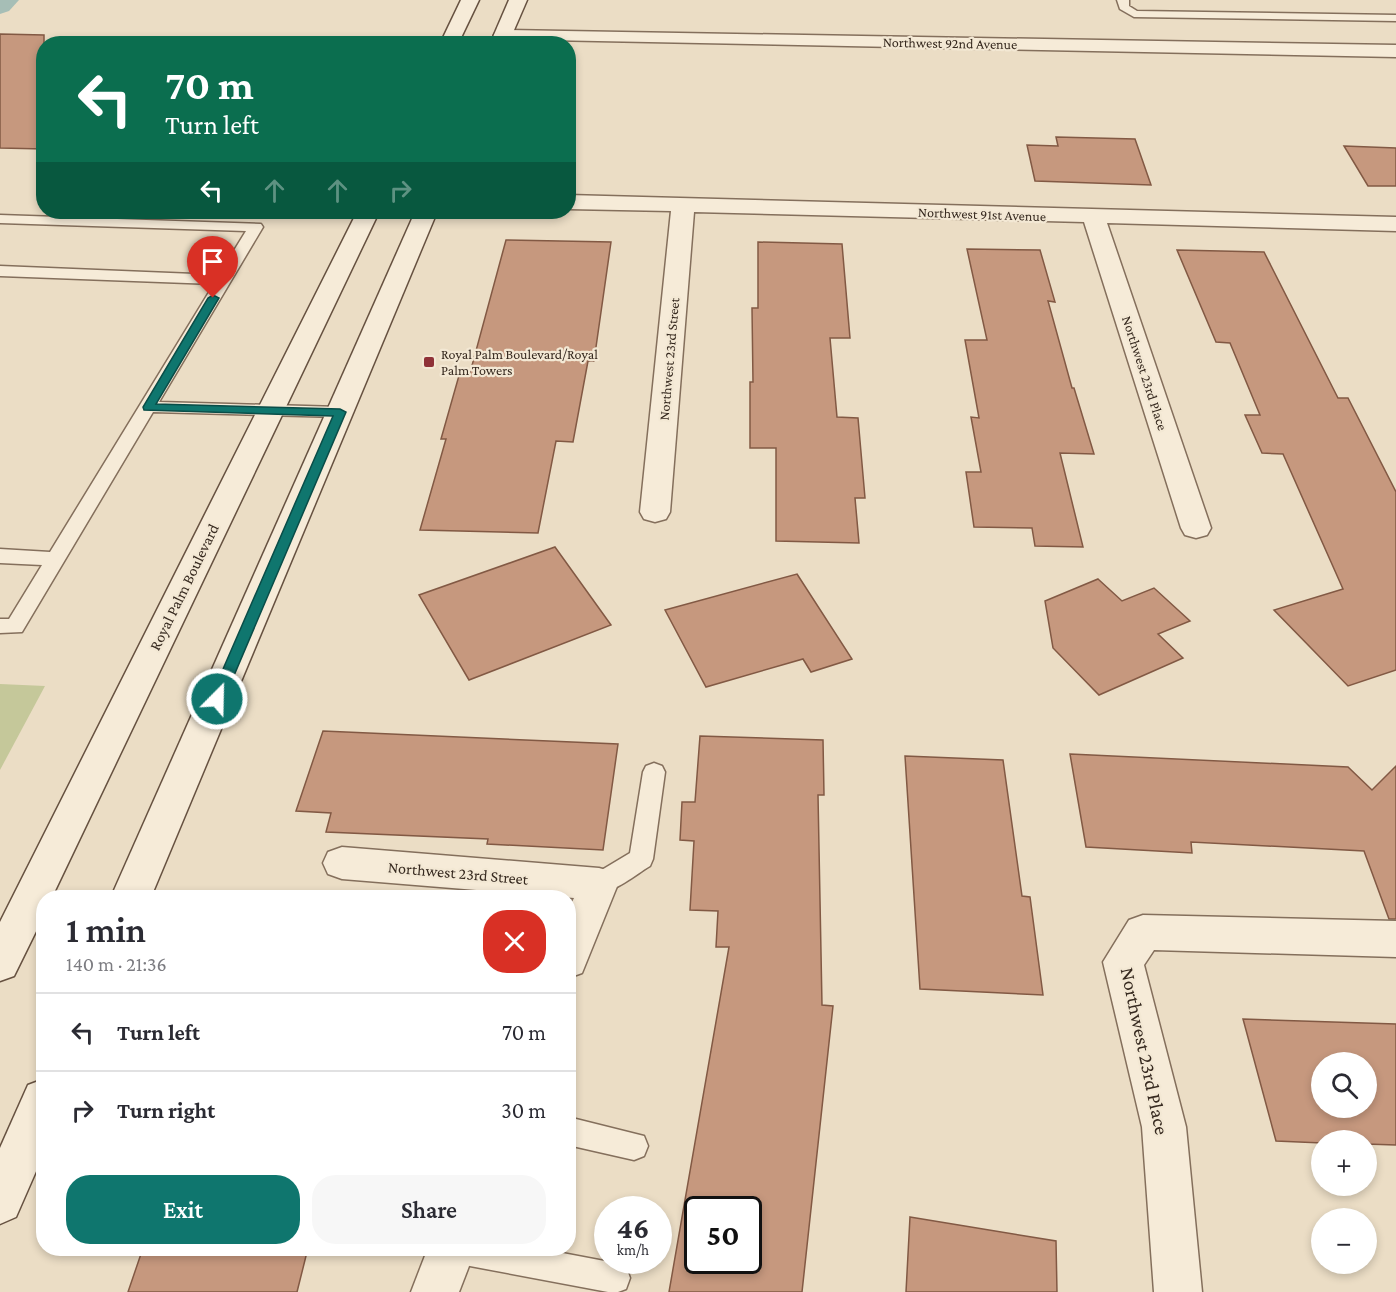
<!DOCTYPE html>
<html lang="en">
<head>
<meta charset="utf-8">
<style>
  body { margin:0; font-family:"Crimson Pro",serif; background:#f7f7f7; color:#2b2b33; height:100vh; display:flex; flex-direction:column; font-size:22px; white-space:nowrap }
  * { box-sizing:border-box; margin:0 }
  p { font-size:20px; color:#7c7c81 }
  .icon { flex:none; width:33px; height:33px; fill:none; stroke:currentColor; stroke-width:2; stroke-linecap:round; stroke-linejoin:round }
  .map { position:relative; flex:1; overflow:hidden }
  .details { position:absolute; left:36px; top:890px; width:540px; height:366px; display:flex; flex-direction:column; background:#fff; border-radius:24px; box-shadow:0 3px 9px #0003 }
  .details>* { flex:none }
  .hud { position:absolute; left:36px; top:36px; width:540px; height:183px; border-radius:24px; box-shadow:0 3px 9px #0003; background:#0b6e4f; color:#fff; overflow:hidden }
  .buttons { position:absolute; left:1311px; top:1052px; display:grid; gap:12px }
  .buttons a { display:grid; place-items:center; width:66px; height:66px; border-radius:50%; background:#fff; box-shadow:0 3px 9px #0003; font-size:30px }
  .speed { position:absolute; left:594px; top:1196px; display:flex; gap:12px; font-size:30px; font-weight:700; text-align:center }
  .speed>* { display:grid; place-content:center; width:78px; height:78px; border-radius:50%; background:#fff; box-shadow:0 3px 9px #0003; line-height:1 }
  .speed small { font-size:15px; font-weight:400 }
  .speed .limit { border:3px solid #111; border-radius:9px; background:#fff; color:#111 }
  .pin { position:absolute; display:grid; place-items:center; width:51px; height:51px; color:#fff; margin:-62px -26px; border-radius:50% 50% 50% 0; rotate:-45deg; box-shadow:0 0 6px #0007 }
  .pin .icon { rotate:45deg }
  .me { position:absolute; width:66px; margin:-33px; rotate:23deg; stroke-linejoin:round; filter:drop-shadow(0 0 4px #0008) }
  .turn { display:flex; align-items:center; gap:21px; height:126px; padding:0 30px; font-size:27px }
  .turn .icon { width:78px; height:78px; stroke-width:2.5 }
  .turn b { display:block; font-size:42px; line-height:51px }
  .lanes { display:flex; align-items:center; height:57px; padding:0 30px; background:#0003; justify-content:center; gap:30px; direction:ltr }
  .lanes .off { opacity:.35 }
  .round { display:grid; place-items:center; flex:none; width:63px; height:63px; border-radius:24px; background:#f7f7f7 }
  .summary { display:flex; align-items:center; justify-content:space-between; height:102px; padding:0 30px }
  h1 { font-size:36px; font-weight:600; line-height:45px }
  .action { display:flex; gap:12px; margin-top:auto; padding:12px 30px }
  .action a { flex:1; height:69px; border-radius:24px; background:#0f766e; color:#fff; font-size:24px; font-weight:600; line-height:69px; text-align:center }
  .action a+a { background:#f7f7f7; color:#2b2b33 }
  ul { padding:0; list-style:none }
  li { display:flex; align-items:center; gap:18px; height:78px; padding:0 30px; border-top:2px solid #e1e1e2 }
  li div { flex:1 }
  li b { display:block; font-size:22px }
  li em { font-style:normal }
  .map>svg:first-child { display:block }
  .green { fill:#c5c89a }
  .lines { fill:none; stroke-linecap:round; stroke-linejoin:round }
  .canal { fill:#a6beb6; fill-rule:evenodd }
  .building { fill:#c6987e; stroke:#825944; stroke-width:1.5; fill-rule:evenodd }
  .lane-casing { stroke:#846f5c; stroke-width:3 }
  .street-casing { stroke:#846f5c; stroke-width:3 }
  .secondary-casing { stroke:#665140; stroke-width:3 }
  .lane { fill:#f6ebd8; fill-rule:evenodd }
  .street { fill:#f6ebd8; fill-rule:evenodd }
  .secondary { fill:#f6ebd8; fill-rule:evenodd }
  .route { fill:#0f766e; stroke:#0a4d48; stroke-width:1.5 }
  .poi-dot { fill:#8f3137; stroke:#f3e8d4; stroke-width:2 }
  .labels { text-anchor:middle; dominant-baseline:central; stroke-width:4.5; stroke-linejoin:round; paint-order:stroke }
  .far-street-label { font-size:14px; fill:#36291f; stroke:#f3e8d4 }
  .far-poi-label { font-size:14px; fill:#36291f; stroke:#f3e8d4; text-anchor:start }
  .street-label { font-size:16px; fill:#36291f; stroke:#f3e8d4 }
  .near-street-label { font-size:20px; fill:#36291f; stroke:#f3e8d4 }
</style>
</head>
<body>
<div class="map">
<svg width="1396" height="1292" viewBox="0 0 1396 1292">
  <rect width="100%" height="100%" fill="#ebddc5"/>
  <!-- green -->
  <polygon class="green" points="0,684 45,686 0,770"/>
  <g class="lines">
    <!-- canal -->
    <polygon class="canal" points="0,0 19,0 9,11 0,14"/>
  </g>
  <!-- building -->
  <g class="building">
    <polygon points="0,34 44,35 44,149 0,148"/>
    <polygon points="1056,137 1135,139 1151,185 1035,181 1027,145 1058,146"/>
    <polygon points="1344,146 1396,148 1396,186 1368,186"/>
    <polygon points="506,240 611,242 594,361 588,361 573,442 556,441 538,533 420,530 446,439 441,439 460,372 470,373"/>
    <polygon points="758,242 842,244 850,338 830,338 837,417 858,418 865,498 855,498 859,543 776,541 776,448 750,448 750,382 753,382 752,308 758,308"/>
    <polygon points="967,249 1040,250 1055,302 1048,301 1072,388 1074,388 1094,454 1060,453 1083,547 1035,546 1032,528 974,527 966,472 981,472 971,417 979,418 965,340 987,340"/>
    <polygon points="1177,250 1264,252 1338,398 1348,398 1396,492 1396,670 1348,686 1274,610 1343,589 1283,454 1262,453 1245,415 1260,415 1230,343 1216,342"/>
    <polygon points="555,547 611,625 469,680 419,595"/>
    <polygon points="797,574 852,659 811,672 803,659 706,687 665,610"/>
    <polygon points="1098,579 1122,601 1154,588 1190,621 1158,634 1183,658 1099,695 1053,648 1045,601"/>
    <polygon points="323,731 618,744 603,850 487,844 488,839 326,832 331,813 296,811"/>
    <path d="M700,736l123,4 1,55h-6l4,210 11,1 -31,286h-133l60,-345h-13l2,-36 -28,-1 4,-69 -14,-1 2,-38h13zM698,1209h50v51h-50z"/>
    <polygon points="1070,754 1348,767 1372,790 1396,766 1396,919 1389,919 1364,851 1191,842 1192,853 1086,847"/>
    <polygon points="905,756 1003,760 1022,896 1030,897 1043,995 920,989"/>
    <path d="M1243,1019l153,5v121l-30,-1v-4h-44v3l-46,-2zM1322,1062h44v45h-44z"/>
    <polygon points="910,1217 1056,1241 1057,1292 906,1292"/>
    <polygon points="143,1248 308,1248 297,1292 128,1292"/>
  </g>
  <g class="lines">
    <!-- lane casing -->
    <g class="lane-casing">
      <g id="lane">
        <polygon points="1117,0 1129,0 1129,6 1137,11 1396,15 1396,21 1134,17 1120,9"/>
        <polygon points="0,215 261,224 263,227 159,402 340,407 346,408 349,412 346,416 340,417 153,412 22,632 0,633 0,619 9,619 42,565 0,563 0,549 50,552 214,284 0,276 0,266 219,275 246,231 0,223"/>
        <path d="M654,763l8,3 3,6 -12,87 -3,7c-17,10 -41,32 -60,25l-3,-7 3,-7 40,-24 13,-81 3,-6z"/>
        <polygon points="568,1117 644,1136 648,1146 644,1156 634,1160 568,1145"/>
        <polygon points="439,1248 536,1248 615,1263 626,1267 630,1278 626,1289 618,1292 608,1292 454,1263 443,1259"/>
      </g>
    </g>
    <!-- street casing -->
    <g class="street-casing">
      <g id="street">
        <polygon points="503,30 1396,45 1396,57 497,39 494,35 497,31"/>
        <polygon points="568,195 1396,217 1396,231 1107,223 1211,528 1207,535 1196,538 1185,535 1181,528 1084,222 694,212 670,512 666,519 655,522 644,519 640,512 671,211 568,209"/>
        <polygon points="342,847 599,868 613,872 618,884 582,973 568,978 568,910 574,898 342,879 328,874 323,863 328,852"/>
        <polygon points="1143,915 1396,921 1396,957 1154,950 1144,965 1186,1127 1202,1292 1154,1292 1142,1127 1103,962 1129,920"/>
        <polygon points="428,1248 476,1248 459,1292 411,1292"/>
      </g>
    </g>
    <!-- secondary casing -->
    <g class="secondary-casing">
      <g id="secondary">
        <polygon points="461,0 479,0 458,44 440,44"/>
        <polygon points="509,0 527,0 508,44 490,44"/>
        <polygon points="357,212 379,212 52,897 44,897 44,915 14,976 0,981 0,922"/>
        <polygon points="415,212 437,212 151,897 111,897"/>
        <polygon points="44,1079 44,1153 16,1217 0,1224 0,1148 28,1085"/>
      </g>
    </g>
    <!-- lane -->
    <use href="#lane" class="lane"/>
    <!-- street -->
    <use href="#street" class="street"/>
    <!-- secondary -->
    <use href="#secondary" class="secondary"/>
  </g>
  <!-- route -->
  <polygon class="route" points="213,295 219,298 156,404 340,409 346,412 224,699 217,704 210,699 333,416 144,410 143,407 208,298"/>
  <!-- markers -->
  <rect class="poi-dot" x="423" y="356" width="12" height="12" rx="3"/>
  <g class="labels">
    <!-- far-street labels -->
    <g class="far-street-label">
      <text transform="translate(950 43) rotate(1)">Northwest 92nd Avenue</text>
      <text transform="translate(982 214) rotate(2)">Northwest 91st Avenue</text>
      <text transform="translate(669 359) rotate(-85)">Northwest 23rd Street</text>
      <text transform="translate(1145 373) rotate(72)">Northwest 23rd Place</text>
    </g>
    <!-- far-poi labels -->
    <g class="far-poi-label">
      <text x="441" y="354">Royal Palm Boulevard/Royal<tspan x="441" dy="16">Palm Towers</tspan></text>
    </g>
    <!-- street labels -->
    <g class="street-label">
      <text transform="translate(184 587) rotate(-64)">Royal Palm Boulevard</text>
      <text transform="translate(458 873) rotate(5)">Northwest 23rd Street</text>
    </g>
    <!-- near-street labels -->
    <g class="near-street-label">
      <text transform="translate(1145 1051) rotate(78)">Northwest 23rd Place</text>
    </g>
  </g>
</svg>
<div class="buttons">
<a><svg class="icon" aria-label="search" viewBox="0 0 24 24"><circle cx="10" cy="10" r="6"/><path d="M15 15l6 6"/></svg></a>
<a>+</a>
<a>−</a>
</div>
<div class="speed"><div>46<small>km/h</small></div><div class="limit">50</div></div>
<div class="pin" style="left:213px;top:298px;background:#d93025"><svg class="icon" aria-label="arrive" viewBox="0 0 24 24"><path d="M6 21V4h12l-3 4 3 4H6"/></svg></div>
<svg class="me" style="left:217px;top:699px" viewBox="-20 -20 40 40"><circle r="17" fill="#0f766e" stroke="#fff" stroke-width="3"/><path d="M0-11L8 9 0 5-8 9z" fill="#fff"/></svg>
<div class="hud">
<div class="turn"><svg class="icon" aria-label="left" viewBox="0 0 24 24"><path d="M17 20v-9H6M10 6l-5 5 5 5"/></svg><div><b>70 m</b>Turn left</div></div>
<div class="lanes"><svg class="icon" aria-label="left" viewBox="0 0 24 24"><path d="M17 20v-9H6M10 6l-5 5 5 5"/></svg><svg class="icon off" aria-label="ahead" viewBox="0 0 24 24"><path d="M12 20V5M6 11l6-6 6 6"/></svg><svg class="icon off" aria-label="ahead" viewBox="0 0 24 24"><path d="M12 20V5M6 11l6-6 6 6"/></svg><svg class="icon off" aria-label="right" viewBox="0 0 24 24"><path d="M7 20v-9h11M14 6l5 5-5 5"/></svg></div>
</div>
<section class="details">
<div class="summary"><div><h1>1 min</h1><p>140 m · 21:36</p></div><a class="round" style="background:#d93025;color:#fff"><svg class="icon" aria-label="close" viewBox="0 0 24 24"><path d="M6 6l12 12M18 6L6 18"/></svg></a></div>
<ul>
<li><svg class="icon" aria-label="left" viewBox="0 0 24 24"><path d="M17 20v-9H6M10 6l-5 5 5 5"/></svg><div><b>Turn left</b></div><em>70 m</em></li>
<li><svg class="icon" aria-label="right" viewBox="0 0 24 24"><path d="M7 20v-9h11M14 6l5 5-5 5"/></svg><div><b>Turn right</b></div><em>30 m</em></li>
</ul>
<div class="action"><a>Exit</a><a>Share</a></div>
</section>
</div>
</body>
</html>
